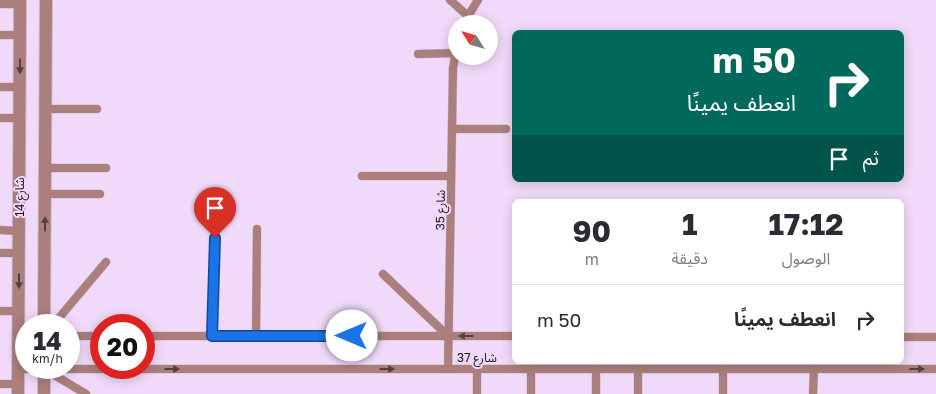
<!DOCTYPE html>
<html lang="ar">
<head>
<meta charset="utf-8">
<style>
  body { margin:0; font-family:"Golos Text","Noto Sans Arabic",sans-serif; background:#f7f7f7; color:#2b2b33; direction:rtl; height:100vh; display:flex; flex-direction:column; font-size:19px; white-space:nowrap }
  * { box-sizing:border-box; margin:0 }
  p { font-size:16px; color:#7c7c81 }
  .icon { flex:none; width:28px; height:28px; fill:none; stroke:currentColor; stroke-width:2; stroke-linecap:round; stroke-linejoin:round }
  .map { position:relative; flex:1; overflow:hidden; direction:ltr }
  .drawer { position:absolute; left:512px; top:199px; width:392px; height:165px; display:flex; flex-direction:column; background:#fff; border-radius:8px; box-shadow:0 2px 12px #0003; direction:rtl }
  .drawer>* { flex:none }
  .top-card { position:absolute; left:512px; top:30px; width:392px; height:152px; border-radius:8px; box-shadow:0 2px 12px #0003; direction:rtl; background:#00695c; color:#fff; overflow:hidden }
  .needle { width:32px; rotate:307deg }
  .tools { position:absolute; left:448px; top:15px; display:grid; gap:10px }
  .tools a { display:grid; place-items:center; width:50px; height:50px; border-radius:50%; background:#fff; box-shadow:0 2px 12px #0003; font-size:25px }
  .speed { position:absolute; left:15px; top:314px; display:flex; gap:10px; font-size:25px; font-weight:700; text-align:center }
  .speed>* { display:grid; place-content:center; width:65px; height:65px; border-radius:50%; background:#fff; box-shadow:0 2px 12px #0003; line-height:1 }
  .speed small { font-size:12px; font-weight:400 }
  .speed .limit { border:8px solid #d22; background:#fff; color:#111 }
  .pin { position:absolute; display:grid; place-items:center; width:42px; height:42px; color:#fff; margin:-51px -21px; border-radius:50% 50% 50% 0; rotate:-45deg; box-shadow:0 0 5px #0007 }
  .pin .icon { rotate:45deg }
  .me { position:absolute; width:55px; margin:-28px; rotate:270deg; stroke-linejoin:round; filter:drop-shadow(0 0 4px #0008) }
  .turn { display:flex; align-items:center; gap:18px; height:105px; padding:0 25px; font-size:22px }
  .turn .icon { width:65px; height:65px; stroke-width:2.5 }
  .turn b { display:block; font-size:35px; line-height:42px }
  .then { display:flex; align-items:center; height:48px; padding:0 25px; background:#0003; gap:10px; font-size:19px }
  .eta { display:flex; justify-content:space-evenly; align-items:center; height:85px; text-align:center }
  .eta b { font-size:30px; font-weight:700; line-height:35px }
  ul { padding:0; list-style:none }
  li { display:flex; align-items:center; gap:15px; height:70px; padding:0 25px; border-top:1px solid #e1e1e2 }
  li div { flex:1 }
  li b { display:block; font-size:19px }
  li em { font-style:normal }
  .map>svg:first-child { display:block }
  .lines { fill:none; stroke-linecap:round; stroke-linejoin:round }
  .lane-casing { stroke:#cbb7d2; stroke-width:9 }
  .street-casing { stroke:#cbb7d2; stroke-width:14 }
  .lane { stroke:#ab7f7b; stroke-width:8 }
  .street { stroke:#ab7f7b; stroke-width:12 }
  .oneway { fill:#563f44 }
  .route-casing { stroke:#114b97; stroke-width:12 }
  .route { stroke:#1a73e8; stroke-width:9 }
  .labels { text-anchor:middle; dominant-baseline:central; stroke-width:4; stroke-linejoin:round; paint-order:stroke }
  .street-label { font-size:12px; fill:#1d151f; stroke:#f1daf9 }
</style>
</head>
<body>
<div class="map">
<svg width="936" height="394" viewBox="0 0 936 394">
  <rect width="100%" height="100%" fill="#f1daf9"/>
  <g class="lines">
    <!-- lane casing -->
    <g class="lane-casing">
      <g id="lane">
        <polyline points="450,0 468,16"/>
        <polyline points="0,4 20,4"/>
        <polyline points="465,24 468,16 478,0"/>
        <polyline points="0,35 20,35"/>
        <polyline points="418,54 456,53"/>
        <polyline points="0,87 20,87"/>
        <polyline points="46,109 97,109"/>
        <polyline points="0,118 20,118"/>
        <polyline points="452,129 506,129"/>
        <polyline points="45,168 106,168"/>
        <polyline points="362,176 451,176"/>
        <polyline points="45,194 100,194"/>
        <polyline points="0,230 19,231"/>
        <polyline points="0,253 19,253"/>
        <polyline points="383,274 448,336"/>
        <polyline points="0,311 18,311"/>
        <polyline points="53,325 106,262"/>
        <polyline points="69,336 101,336"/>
        <polyline points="144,336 515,336"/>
        <polyline points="212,336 215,238"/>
        <polyline points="256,336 257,229"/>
        <polyline points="902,337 936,337"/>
        <polyline points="18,369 936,369"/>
        <polyline points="448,369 453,68 456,52"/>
        <polyline points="46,370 86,394"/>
        <polyline points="0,384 18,384"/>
        <polyline points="477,394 477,369"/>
        <polyline points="531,394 531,369"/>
        <polyline points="596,394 596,369"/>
        <polyline points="638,394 638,369"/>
        <polyline points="723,394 723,369"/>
        <polyline points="813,394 814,369"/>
      </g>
    </g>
    <!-- street casing -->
    <g class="street-casing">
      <g id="street">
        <polyline points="44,325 46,0"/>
        <polyline points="18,394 20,0"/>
        <polyline points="44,394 44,368"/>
      </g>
    </g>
    <!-- lane -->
    <use href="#lane" class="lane"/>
    <!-- street -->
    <use href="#street" class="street"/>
  </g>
  <!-- one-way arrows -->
  <defs><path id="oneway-solid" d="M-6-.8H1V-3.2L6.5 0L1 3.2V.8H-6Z" transform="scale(1.25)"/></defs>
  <g class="oneway">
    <use href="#oneway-solid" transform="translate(20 66) rotate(90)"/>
    <use href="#oneway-solid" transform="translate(45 224) rotate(-90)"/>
    <use href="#oneway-solid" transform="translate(19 281) rotate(90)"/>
    <use href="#oneway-solid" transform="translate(466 336) rotate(-180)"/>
    <use href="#oneway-solid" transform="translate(172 369)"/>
    <use href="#oneway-solid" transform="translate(387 369)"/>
    <use href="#oneway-solid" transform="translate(917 369)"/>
  </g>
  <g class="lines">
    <!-- route casing -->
    <g class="route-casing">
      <polyline id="route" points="215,238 212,336 352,336"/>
    </g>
    <!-- route -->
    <use href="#route" class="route"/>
  </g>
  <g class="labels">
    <!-- street labels -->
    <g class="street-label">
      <text transform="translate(19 197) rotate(-90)">شارع 14</text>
      <text transform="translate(440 210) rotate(-89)">شارع 35</text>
      <text x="477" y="357">شارع 37</text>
    </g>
  </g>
</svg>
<div class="tools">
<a><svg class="needle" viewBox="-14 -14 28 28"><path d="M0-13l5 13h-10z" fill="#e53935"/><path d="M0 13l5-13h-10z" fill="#7c7c81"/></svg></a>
</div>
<div class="speed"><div>14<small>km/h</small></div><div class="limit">20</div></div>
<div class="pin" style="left:215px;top:238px;background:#d93025"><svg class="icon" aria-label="arrive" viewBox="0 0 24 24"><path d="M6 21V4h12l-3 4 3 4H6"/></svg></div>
<svg class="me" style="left:352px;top:336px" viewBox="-20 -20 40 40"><circle r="19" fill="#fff"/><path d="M0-13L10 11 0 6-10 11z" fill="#1a73e8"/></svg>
<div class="top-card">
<div class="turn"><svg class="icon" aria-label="right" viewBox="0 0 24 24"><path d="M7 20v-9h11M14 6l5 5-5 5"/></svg><div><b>50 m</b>انعطف يمينًا</div></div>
<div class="then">ثم<svg class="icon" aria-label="arrive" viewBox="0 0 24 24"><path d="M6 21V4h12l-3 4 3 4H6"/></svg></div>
</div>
<section class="drawer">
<div class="eta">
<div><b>17:12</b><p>الوصول</p></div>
<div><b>1</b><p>دقيقة</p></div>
<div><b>90</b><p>m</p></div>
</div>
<ul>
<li><svg class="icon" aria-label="right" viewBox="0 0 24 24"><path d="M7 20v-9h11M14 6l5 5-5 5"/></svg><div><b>انعطف يمينًا</b></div><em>50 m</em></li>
</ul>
</section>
</div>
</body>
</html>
